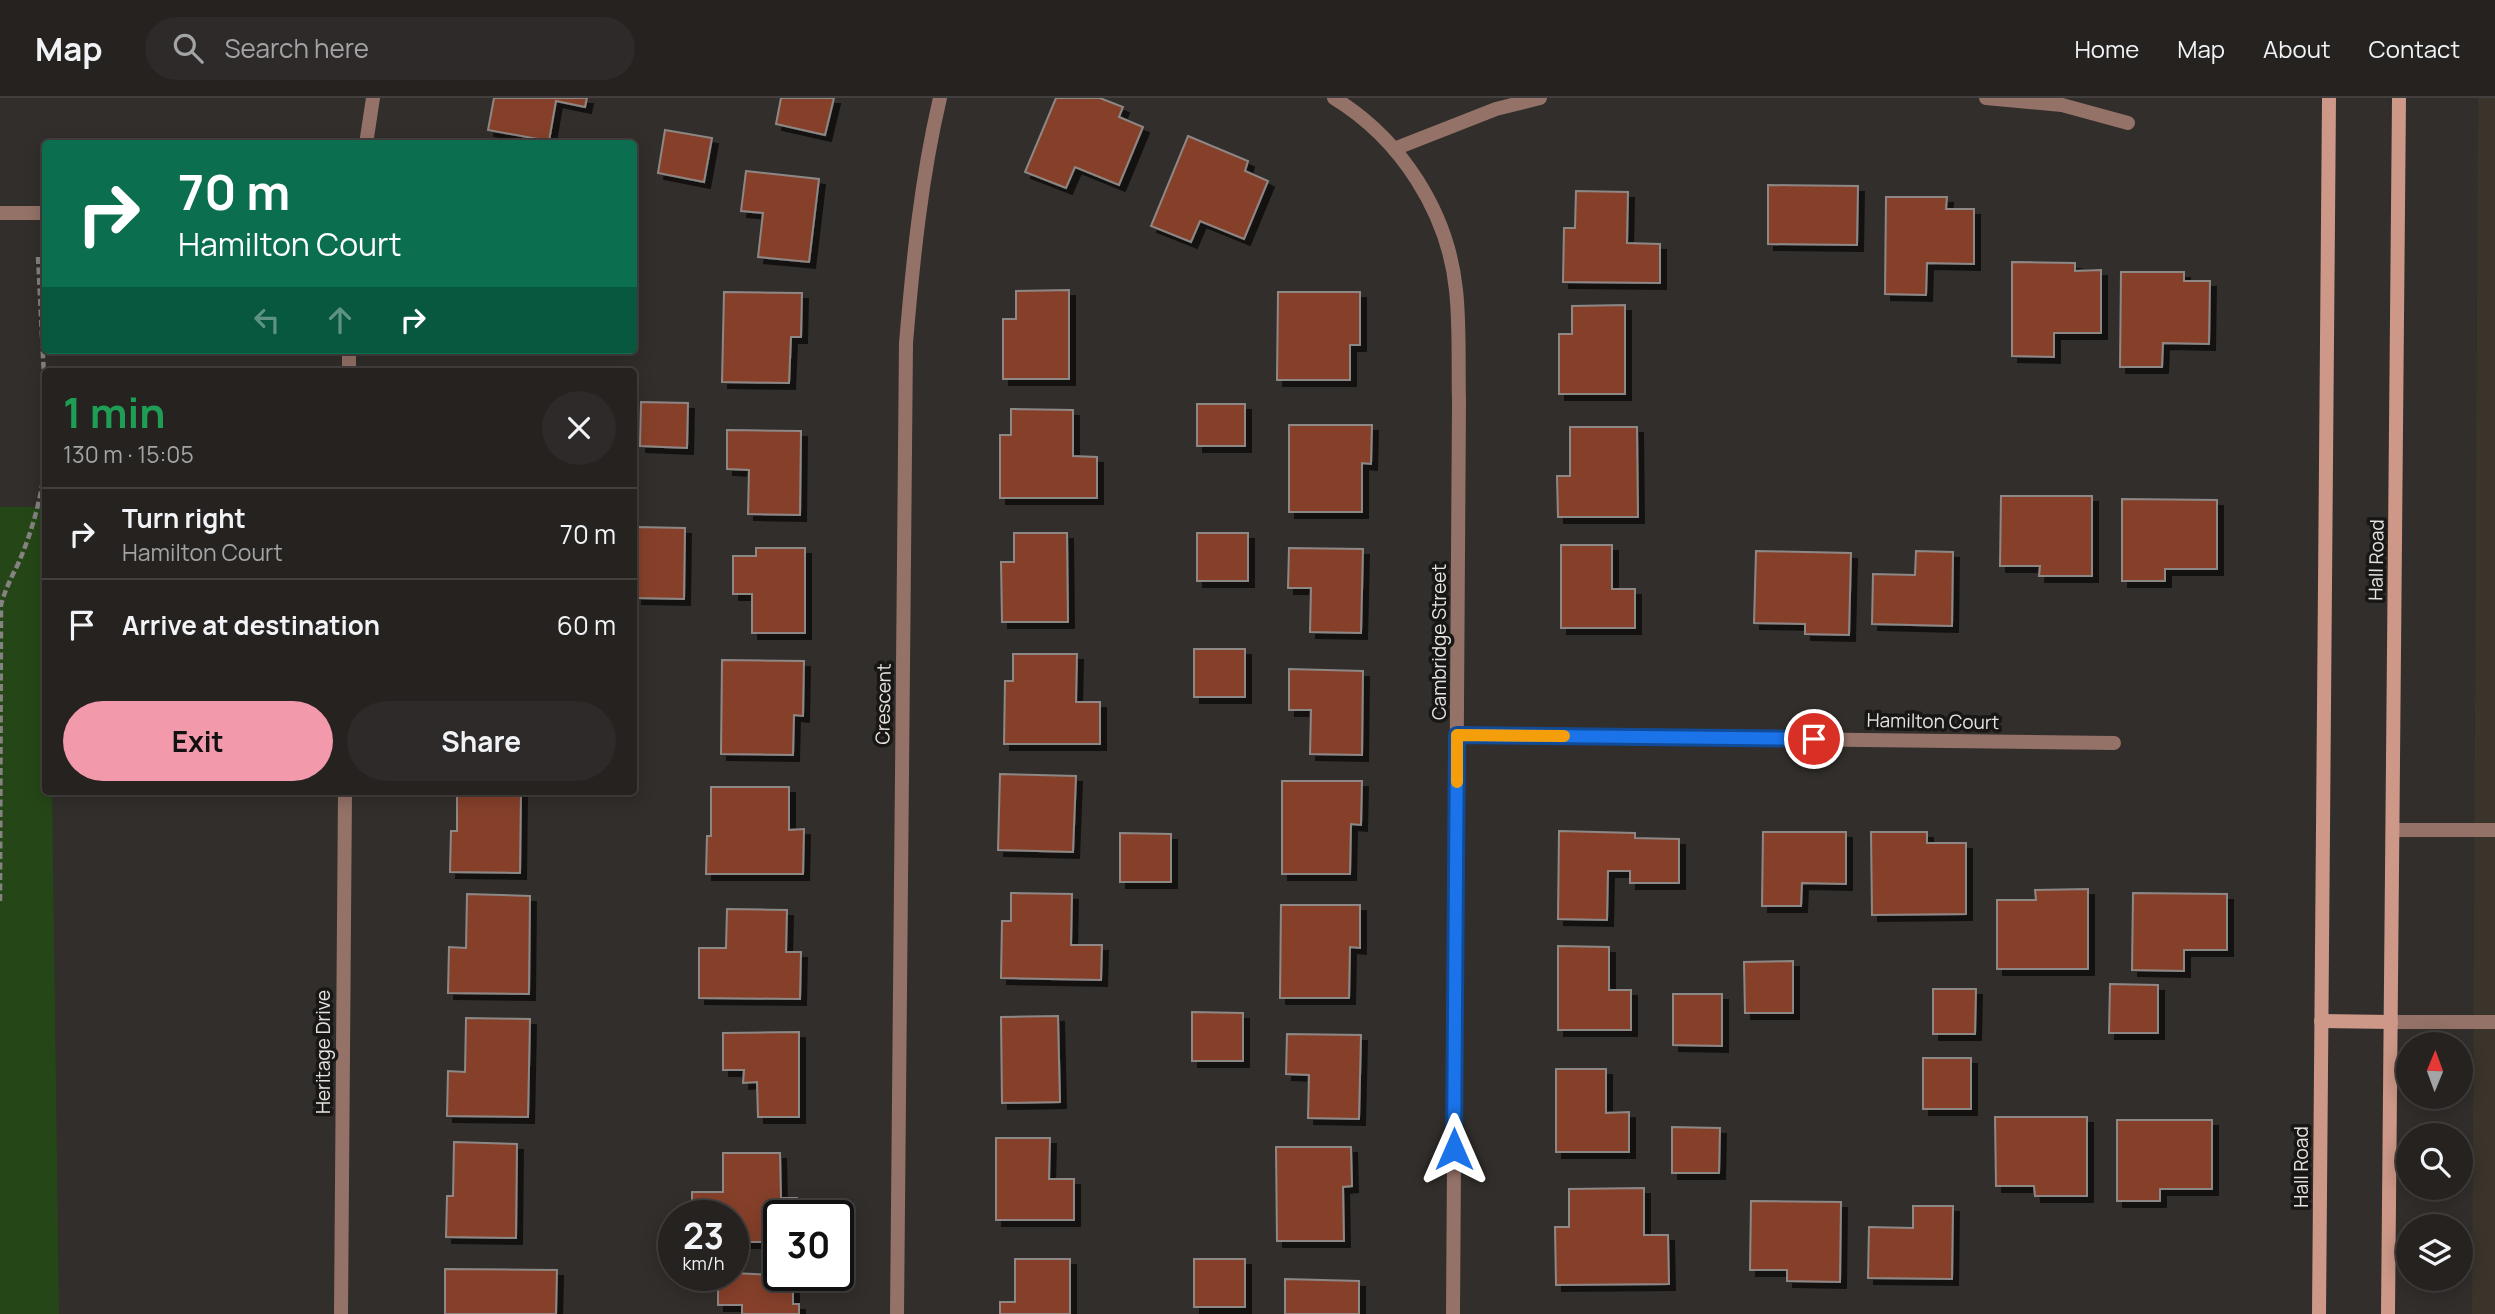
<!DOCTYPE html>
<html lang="en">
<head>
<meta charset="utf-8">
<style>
  body { margin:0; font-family:Manrope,sans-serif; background:#2d2a29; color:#f1f3f6; height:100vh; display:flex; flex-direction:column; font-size:26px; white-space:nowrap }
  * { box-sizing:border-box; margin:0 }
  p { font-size:23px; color:#a3a4a5 }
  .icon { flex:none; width:38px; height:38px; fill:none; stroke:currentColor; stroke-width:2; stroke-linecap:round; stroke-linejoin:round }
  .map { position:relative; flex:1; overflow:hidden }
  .drawer { position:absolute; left:42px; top:270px; width:595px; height:427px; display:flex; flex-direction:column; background:#252220; border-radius:7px; box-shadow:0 4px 18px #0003,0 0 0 2px #423f3e }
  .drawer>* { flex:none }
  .hud { position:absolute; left:42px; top:42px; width:595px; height:214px; border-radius:7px; box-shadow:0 4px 18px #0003,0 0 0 2px #423f3e; background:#0b6e4f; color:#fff; overflow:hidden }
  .needle { width:46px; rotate:1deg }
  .tools { position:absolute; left:2396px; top:934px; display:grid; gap:14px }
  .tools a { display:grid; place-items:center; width:77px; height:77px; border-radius:50%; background:#252220; box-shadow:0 4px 18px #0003,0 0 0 2px #423f3e; font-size:35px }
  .speed { position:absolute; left:658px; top:1102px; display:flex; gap:14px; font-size:35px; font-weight:700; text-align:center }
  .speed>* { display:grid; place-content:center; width:91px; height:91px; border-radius:50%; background:#252220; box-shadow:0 4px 18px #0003,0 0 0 2px #423f3e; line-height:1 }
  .speed small { font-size:18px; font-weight:400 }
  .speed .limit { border:4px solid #111; border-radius:10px; background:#fff; color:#111 }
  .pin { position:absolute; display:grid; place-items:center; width:60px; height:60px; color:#fff; margin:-30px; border:4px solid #fff; border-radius:50%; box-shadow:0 2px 7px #0007 }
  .me { position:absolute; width:77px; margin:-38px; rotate:0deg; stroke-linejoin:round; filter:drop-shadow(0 0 5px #0008) }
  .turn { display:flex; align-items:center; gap:24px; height:147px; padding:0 21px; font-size:32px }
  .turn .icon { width:91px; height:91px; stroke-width:2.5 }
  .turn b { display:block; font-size:49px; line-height:60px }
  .lanes { display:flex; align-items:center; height:66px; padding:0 21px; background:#0003; justify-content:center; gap:35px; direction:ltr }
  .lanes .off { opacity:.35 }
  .round { display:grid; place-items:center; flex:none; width:74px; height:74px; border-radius:37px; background:#2d2a29 }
  .summary { display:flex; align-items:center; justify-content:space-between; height:119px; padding:0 21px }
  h1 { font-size:42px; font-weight:700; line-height:52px; color:#1e9e55 }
  .action { display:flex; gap:14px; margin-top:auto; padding:14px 21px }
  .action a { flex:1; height:80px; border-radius:42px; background:#f29aac; color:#111; font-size:28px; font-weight:700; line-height:80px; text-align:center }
  .action a+a { background:#2d2a29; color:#f1f3f6 }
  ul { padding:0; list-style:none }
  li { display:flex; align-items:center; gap:21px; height:91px; padding:0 21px; border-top:2px solid #423f3e }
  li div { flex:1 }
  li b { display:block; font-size:26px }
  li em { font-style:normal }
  header { display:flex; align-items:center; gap:42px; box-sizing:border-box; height:98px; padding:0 35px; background:#252220; border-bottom:2px solid #423f3e }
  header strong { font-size:33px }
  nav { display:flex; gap:38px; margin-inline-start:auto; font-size:24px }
  .search { width:490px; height:63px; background:#2d2a29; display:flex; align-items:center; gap:18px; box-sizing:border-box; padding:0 24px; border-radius:38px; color:#a3a4a5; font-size:26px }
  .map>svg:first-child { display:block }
  .built { fill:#3a342b }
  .green { fill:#254717 }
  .building { fill:#86412a; stroke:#8d8785; stroke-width:2; filter:url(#shadow) }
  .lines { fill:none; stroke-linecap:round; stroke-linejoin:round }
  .path { stroke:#858380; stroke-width:4.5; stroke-dasharray:7 3.5; stroke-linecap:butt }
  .lane { stroke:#947268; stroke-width:14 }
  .street { stroke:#947268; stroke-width:14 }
  .secondary { stroke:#cd9887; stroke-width:14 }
  .route-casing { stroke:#114b97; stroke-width:18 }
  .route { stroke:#1a73e8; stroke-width:12 }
  .slow { stroke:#f59e0b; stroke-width:12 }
  .labels { text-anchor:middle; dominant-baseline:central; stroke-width:7; stroke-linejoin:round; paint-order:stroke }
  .street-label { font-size:19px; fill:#e4e3e0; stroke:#181715 }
</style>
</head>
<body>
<header>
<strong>Map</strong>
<div class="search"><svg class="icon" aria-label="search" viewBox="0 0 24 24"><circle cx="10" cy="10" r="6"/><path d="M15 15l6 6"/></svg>Search here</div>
<nav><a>Home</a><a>Map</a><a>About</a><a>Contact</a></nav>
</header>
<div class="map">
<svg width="2495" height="1216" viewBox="0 0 2495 1216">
  <defs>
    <filter id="shadow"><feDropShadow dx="6" dy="6" stdDeviation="0" flood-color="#0009"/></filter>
  </defs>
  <rect width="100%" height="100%" fill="#312e2b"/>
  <!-- built -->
  <polygon class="built" points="2478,0 2495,0 2495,1216 2472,1216"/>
  <!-- green -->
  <polygon class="green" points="0,409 45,409 46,693 52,693 59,1216 0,1216"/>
  <!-- building -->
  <g class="building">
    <polygon points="494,0 587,0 585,9 556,3 549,43 488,32"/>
    <polygon points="781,0 834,0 825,37 776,26"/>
    <polygon points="1056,0 1100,0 1123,9 1119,19 1143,29 1119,87 1075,69 1066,90 1025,74"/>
    <polygon points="665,32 712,40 704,84 658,75"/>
    <polygon points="1188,38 1248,63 1245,73 1268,83 1244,141 1200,123 1191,144 1151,128"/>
    <polygon points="746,73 819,81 809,164 758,159 763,115 741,113"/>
    <polygon points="1768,87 1858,88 1857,147 1768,146"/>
    <polygon points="1576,93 1628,94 1627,145 1660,146 1660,185 1563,184 1564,130 1575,130"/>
    <polygon points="1886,99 1947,99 1946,111 1974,111 1974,166 1927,165 1926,197 1885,196"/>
    <polygon points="2012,164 2075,165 2075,173 2101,172 2101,235 2054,235 2054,259 2012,258"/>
    <polygon points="2121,174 2184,174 2184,183 2210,183 2209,246 2163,245 2162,269 2120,269"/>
    <polygon points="1069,192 1069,281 1003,281 1003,221 1016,221 1016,193"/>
    <polygon points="724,194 802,195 801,239 791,239 789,285 722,284"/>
    <polygon points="1278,194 1360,194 1360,247 1350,247 1350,282 1277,282"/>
    <polygon points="1625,207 1625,296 1559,296 1559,236 1572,236 1572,208"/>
    <polygon points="641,304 688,305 687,350 640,348"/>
    <rect x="1197" y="306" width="48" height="42"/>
    <polygon points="1011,311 1073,312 1073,358 1097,359 1097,400 1000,400 1000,337 1011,337"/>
    <polygon points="1289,327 1372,327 1371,366 1362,365 1362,414 1289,414"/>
    <polygon points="1570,329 1637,329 1638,419 1558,419 1557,378 1570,378"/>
    <polygon points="727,332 801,333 800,417 748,416 749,372 727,371"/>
    <polygon points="2001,398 2092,398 2092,478 2039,478 2040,468 2000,468"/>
    <polygon points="2122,401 2217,402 2217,471 2165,471 2165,483 2122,483"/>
    <polygon points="638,429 685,430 684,501 636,500"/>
    <polygon points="1014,435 1067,435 1068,524 1002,524 1001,464 1014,464"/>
    <rect x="1197" y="435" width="51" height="48"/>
    <polygon points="1561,447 1612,447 1612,491 1635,491 1635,530 1561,530"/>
    <polygon points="756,450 805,450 805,535 752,535 752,496 733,496 733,458 756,458"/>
    <polygon points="1289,450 1363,451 1361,535 1310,534 1311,490 1288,490"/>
    <polygon points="1756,453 1851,455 1849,537 1805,536 1805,526 1754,525"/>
    <polygon points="1916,453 1953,454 1952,528 1872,526 1873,476 1915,477"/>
    <rect x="1194" y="551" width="51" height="48"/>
    <polygon points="1013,556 1077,556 1076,604 1100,604 1100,646 1004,646 1005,583 1013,583"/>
    <polygon points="722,562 804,563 803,618 794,617 793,657 721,656"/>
    <polygon points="1289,571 1363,573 1362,657 1310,656 1311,612 1289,612"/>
    <polygon points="1000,676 1076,678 1073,754 998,752"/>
    <polygon points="1282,683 1362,683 1361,727 1351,726 1350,776 1282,776"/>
    <polygon points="711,689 789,689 789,732 804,731 803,776 706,776 707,738 711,738"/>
    <polygon points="457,693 521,693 520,775 450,774 451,733 457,733"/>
    <polygon points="1559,733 1635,735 1635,740 1679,741 1679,785 1630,785 1630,773 1608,773 1607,822 1558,821"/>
    <polygon points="1763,734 1846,734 1846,786 1802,785 1801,808 1762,808"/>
    <polygon points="1871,734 1927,734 1927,745 1966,745 1966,816 1872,817"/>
    <polygon points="1120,735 1171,736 1171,784 1120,784"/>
    <polygon points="2088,791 2088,871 1997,871 1997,802 2036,802 2035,792"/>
    <polygon points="1011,795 1072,796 1071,847 1102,847 1101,882 1001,880 1002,823 1011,823"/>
    <polygon points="2133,795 2227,796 2227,852 2184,852 2184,873 2132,872"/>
    <polygon points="467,796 530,798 529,896 448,895 449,849 466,850"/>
    <polygon points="1281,807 1360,807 1360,850 1350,849 1349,900 1280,900"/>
    <polygon points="727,811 787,812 786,854 801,854 800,901 699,900 699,850 726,850"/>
    <polygon points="1558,848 1609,849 1609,892 1631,892 1631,932 1558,932"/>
    <polygon points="1793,863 1793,915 1745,915 1744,864"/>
    <polygon points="2110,886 2158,887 2158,935 2109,935"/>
    <polygon points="1933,891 1976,891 1975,936 1933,936"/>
    <polygon points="1673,896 1722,896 1722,948 1673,947"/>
    <polygon points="1192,914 1243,915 1243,963 1192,963"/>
    <polygon points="1058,918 1060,1004 1002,1005 1001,919"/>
    <polygon points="466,920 530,921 528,1019 447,1018 448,973 465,974"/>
    <polygon points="799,934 799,1019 758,1019 757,984 743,985 744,972 723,972 723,935"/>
    <polygon points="1287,936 1361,937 1359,1021 1308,1020 1309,977 1286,976"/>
    <rect x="1923" y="960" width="48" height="51"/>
    <polygon points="1556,971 1606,971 1606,1015 1629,1014 1629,1054 1556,1054"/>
    <polygon points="1995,1019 2087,1019 2087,1098 2035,1098 2034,1088 1996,1088"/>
    <polygon points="2117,1022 2212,1022 2212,1091 2160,1091 2160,1103 2117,1103"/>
    <polygon points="1672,1029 1720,1030 1719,1075 1672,1075"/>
    <polygon points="996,1040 1050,1040 1049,1081 1074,1081 1074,1122 996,1122"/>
    <polygon points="454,1044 517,1046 516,1140 446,1139 447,1098 453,1098"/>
    <polygon points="1276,1049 1351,1049 1352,1088 1343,1089 1344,1143 1277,1143"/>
    <polygon points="723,1055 780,1055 781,1100 797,1100 797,1118 779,1118 779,1144 733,1144 733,1118 692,1118 692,1094 723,1094"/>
    <polygon points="1644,1090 1644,1137 1668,1137 1669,1186 1556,1187 1555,1129 1569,1129 1569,1091"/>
    <polygon points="1751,1103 1841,1104 1840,1184 1787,1183 1787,1172 1750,1172"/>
    <polygon points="1913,1108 1953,1108 1952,1181 1868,1180 1869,1129 1913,1130"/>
    <polygon points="1015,1161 1070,1161 1070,1216 1000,1216 1000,1204 1015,1204"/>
    <rect x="1194" y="1161" width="51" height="48"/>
    <polygon points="445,1171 557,1172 556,1216 445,1216"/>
    <polygon points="733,1175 793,1178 793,1206 799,1206 799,1216 742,1216 742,1207 718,1207 718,1178 733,1178"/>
    <polygon points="1285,1181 1359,1183 1359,1216 1285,1216"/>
  </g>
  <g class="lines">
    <!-- path -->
    <g class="path">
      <polyline points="38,159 46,318"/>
      <path d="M0,803l1,-296c4,-15 10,-27 17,-41 15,-34 25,-72 28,-108"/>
    </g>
    <!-- lane -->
    <g class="lane">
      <polyline points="2393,732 2495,732"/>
      <polyline points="2391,924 2495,924"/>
    </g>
    <!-- street -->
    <g class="street">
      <path d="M1334,0c67,41 114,114 122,192 4,36 2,75 3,112l-6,912"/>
      <polyline points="1986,0 2062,7 2128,25"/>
      <polyline points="366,46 373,0"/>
      <polyline points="1394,51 1496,11 1540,0"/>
      <polyline points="0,115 46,115"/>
      <polyline points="349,273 349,252"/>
      <polyline points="1457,637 2114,645"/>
      <polyline points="341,1216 345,693"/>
      <path d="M897,1216l9,-971c7,-83 15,-164 34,-245"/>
    </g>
    <!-- secondary -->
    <g class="secondary">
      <polyline points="2321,923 2391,924"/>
      <polyline points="2319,1216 2329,0"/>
      <polyline points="2388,1216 2399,0"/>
    </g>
  </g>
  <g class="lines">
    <!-- route casing -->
    <g class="route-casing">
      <polyline id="route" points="1454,1051 1457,637 1814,641"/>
    </g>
    <!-- route -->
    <use href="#route" class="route"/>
    <!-- slow -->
    <polyline class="slow" points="1457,684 1457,637 1564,638"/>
  </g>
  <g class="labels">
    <!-- street labels -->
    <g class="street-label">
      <text transform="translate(2376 462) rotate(-89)">Hall Road</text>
      <text transform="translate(1439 544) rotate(-90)">Cambridge Street</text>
      <text transform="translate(883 606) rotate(-89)">Crescent</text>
      <text transform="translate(1933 623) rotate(1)">Hamilton Court</text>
      <text transform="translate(323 954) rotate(-90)">Heritage Drive</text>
      <text transform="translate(2301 1069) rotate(-90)">Hall Road</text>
    </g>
  </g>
</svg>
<div class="tools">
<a><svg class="needle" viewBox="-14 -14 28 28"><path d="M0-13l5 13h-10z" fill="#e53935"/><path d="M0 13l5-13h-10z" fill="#a3a4a5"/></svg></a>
<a><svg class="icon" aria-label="search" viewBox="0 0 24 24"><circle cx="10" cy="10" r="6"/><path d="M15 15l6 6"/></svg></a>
<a><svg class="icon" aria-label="layers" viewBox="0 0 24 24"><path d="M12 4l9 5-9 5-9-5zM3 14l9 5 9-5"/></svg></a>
</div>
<div class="speed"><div>23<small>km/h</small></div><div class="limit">30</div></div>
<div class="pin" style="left:1814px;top:641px;background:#d93025"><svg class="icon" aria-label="arrive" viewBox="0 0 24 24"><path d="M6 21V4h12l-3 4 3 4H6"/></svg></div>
<svg class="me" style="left:1454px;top:1051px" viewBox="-20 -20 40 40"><path d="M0-17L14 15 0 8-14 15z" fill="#1a73e8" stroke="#fff" stroke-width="4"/></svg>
<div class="hud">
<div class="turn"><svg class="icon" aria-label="right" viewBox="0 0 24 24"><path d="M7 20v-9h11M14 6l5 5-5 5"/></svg><div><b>70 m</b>Hamilton Court</div></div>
<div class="lanes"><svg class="icon off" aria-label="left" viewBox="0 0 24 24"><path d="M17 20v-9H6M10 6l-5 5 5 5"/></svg><svg class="icon off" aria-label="ahead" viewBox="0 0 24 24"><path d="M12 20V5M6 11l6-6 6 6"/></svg><svg class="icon" aria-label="right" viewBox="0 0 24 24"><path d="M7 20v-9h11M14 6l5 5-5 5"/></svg></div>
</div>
<section class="drawer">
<div class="summary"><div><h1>1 min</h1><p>130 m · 15:05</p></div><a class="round"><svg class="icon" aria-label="close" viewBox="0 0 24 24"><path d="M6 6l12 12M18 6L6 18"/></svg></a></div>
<ul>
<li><svg class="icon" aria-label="right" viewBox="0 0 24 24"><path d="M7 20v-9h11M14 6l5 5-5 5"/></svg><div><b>Turn right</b><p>Hamilton Court</p></div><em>70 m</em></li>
<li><svg class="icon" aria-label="arrive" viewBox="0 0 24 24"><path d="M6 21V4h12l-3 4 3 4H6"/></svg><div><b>Arrive at destination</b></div><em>60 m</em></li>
</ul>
<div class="action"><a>Exit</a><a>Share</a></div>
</section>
</div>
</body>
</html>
